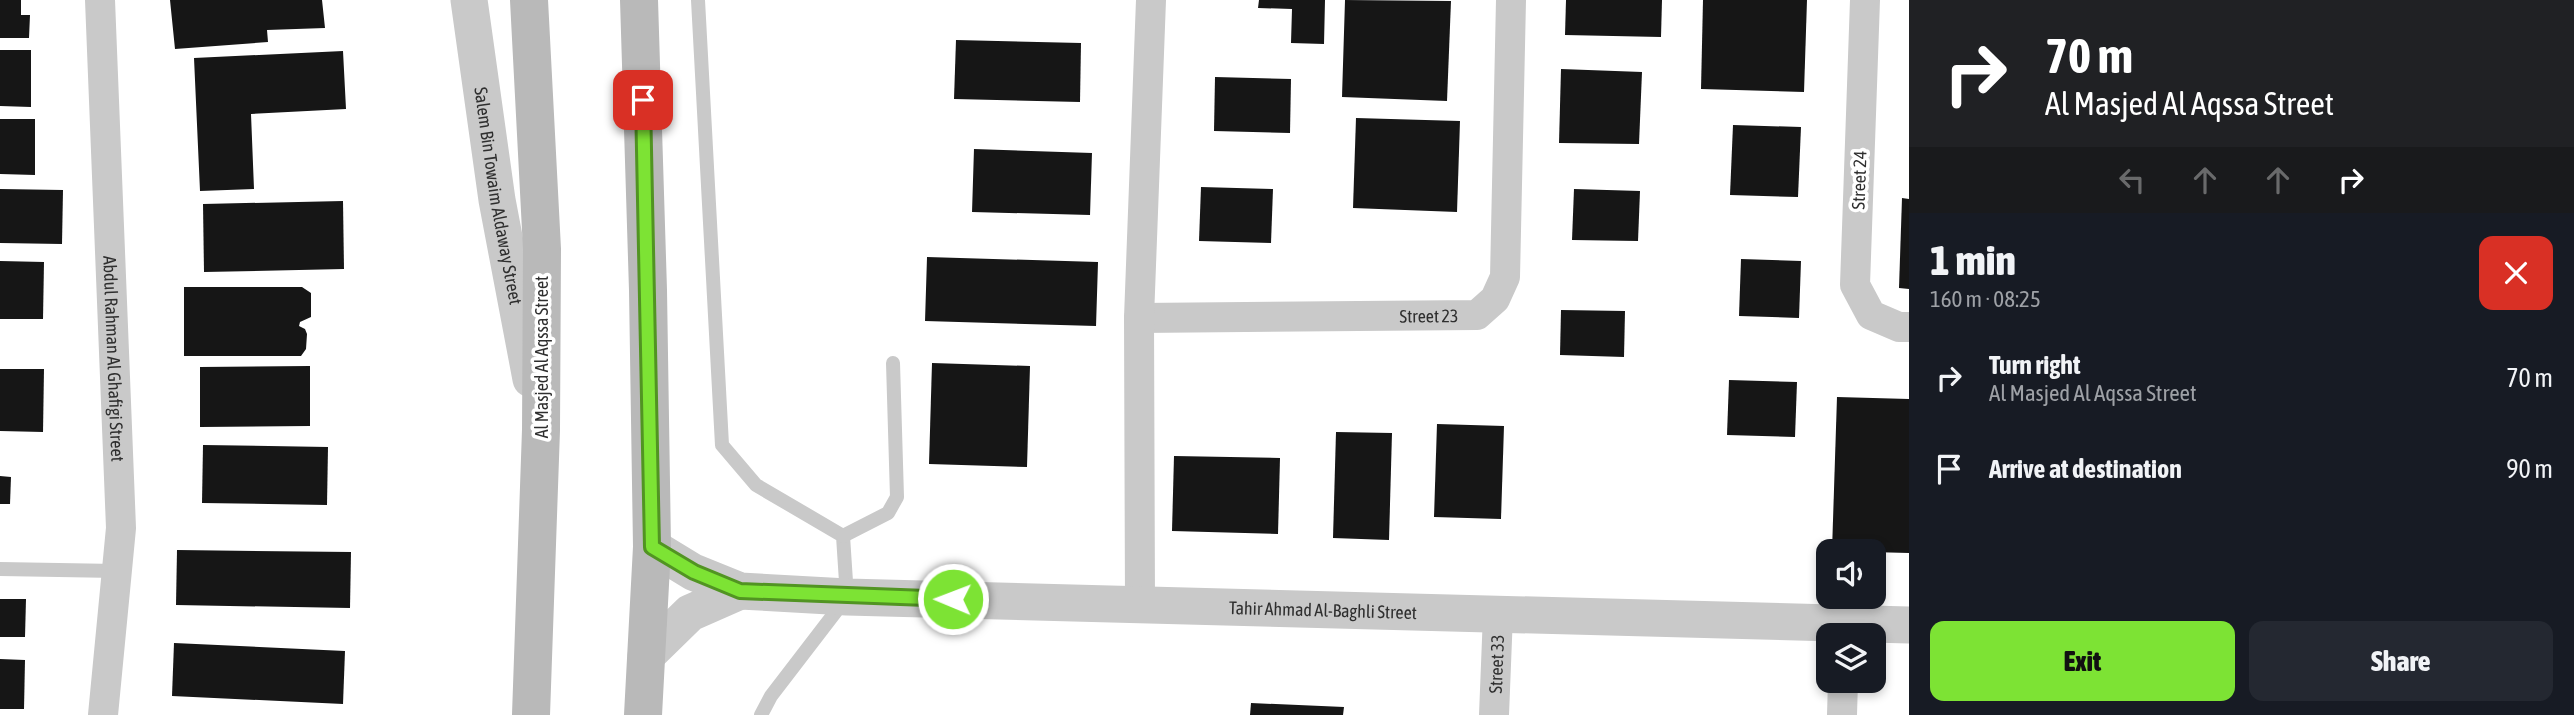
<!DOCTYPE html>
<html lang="en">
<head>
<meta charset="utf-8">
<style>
  body { margin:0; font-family:"Asap Condensed",sans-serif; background:#242831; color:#f1f3f6; height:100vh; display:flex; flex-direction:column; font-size:26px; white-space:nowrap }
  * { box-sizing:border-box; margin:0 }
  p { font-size:23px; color:#9ea1a6 }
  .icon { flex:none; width:38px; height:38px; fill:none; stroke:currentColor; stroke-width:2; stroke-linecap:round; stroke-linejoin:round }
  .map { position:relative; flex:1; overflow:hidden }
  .sheet { display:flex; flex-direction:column; background:#171b24; width:665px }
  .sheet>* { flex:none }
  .guide { background:#202124; color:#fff; overflow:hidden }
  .buttons { position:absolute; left:1816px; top:539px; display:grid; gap:14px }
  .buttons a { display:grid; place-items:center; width:70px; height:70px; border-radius:14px; background:#171b24; box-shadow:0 4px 10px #0003; font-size:35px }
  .pin { position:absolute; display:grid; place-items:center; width:60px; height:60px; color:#fff; margin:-30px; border-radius:14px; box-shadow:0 4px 10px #0006 }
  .me { position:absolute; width:77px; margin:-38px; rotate:271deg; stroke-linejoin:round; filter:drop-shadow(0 0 5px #0008) }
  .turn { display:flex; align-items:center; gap:24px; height:147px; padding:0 21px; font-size:32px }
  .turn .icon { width:91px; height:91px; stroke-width:2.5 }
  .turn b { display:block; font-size:49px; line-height:60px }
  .lanes { display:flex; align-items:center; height:66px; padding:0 21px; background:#0003; justify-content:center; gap:35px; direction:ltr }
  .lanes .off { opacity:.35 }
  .round { display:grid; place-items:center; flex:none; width:74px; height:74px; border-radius:14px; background:#242831 }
  .summary { display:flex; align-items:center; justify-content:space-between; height:119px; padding:0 21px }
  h1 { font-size:42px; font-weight:800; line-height:52px }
  .button { display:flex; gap:14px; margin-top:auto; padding:14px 21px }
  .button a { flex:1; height:80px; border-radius:14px; background:#7de334; color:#111; font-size:28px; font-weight:800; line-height:80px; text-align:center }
  .button a+a { background:#242831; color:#f1f3f6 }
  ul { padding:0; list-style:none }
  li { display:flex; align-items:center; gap:21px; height:91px; padding:0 21px }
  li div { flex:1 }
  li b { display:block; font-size:26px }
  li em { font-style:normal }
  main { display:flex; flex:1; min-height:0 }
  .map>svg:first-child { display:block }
  .building { fill:#161616 }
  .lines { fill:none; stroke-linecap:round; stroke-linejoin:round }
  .service { stroke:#c9c9c9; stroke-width:14 }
  .minor { stroke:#c9c9c9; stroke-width:30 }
  .tertiary { stroke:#c9c9c9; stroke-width:37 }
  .secondary { stroke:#b9b9b9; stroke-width:38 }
  .route-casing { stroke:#519422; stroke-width:18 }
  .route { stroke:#7de334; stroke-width:12 }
  .labels { text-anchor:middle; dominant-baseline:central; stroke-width:7; stroke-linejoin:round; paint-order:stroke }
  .street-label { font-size:18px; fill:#2f2f2f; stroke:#fff }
</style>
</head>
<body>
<main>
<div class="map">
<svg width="1909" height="715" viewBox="0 0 1909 715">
  <rect width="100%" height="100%" fill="#fff"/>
  <!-- building -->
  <g class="building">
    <polygon points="0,0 21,0 21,15 30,15 29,38 0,38"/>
    <polygon points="170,0 322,0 325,28 267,30 268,42 175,49"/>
    <polygon points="1259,0 1325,0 1324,44 1291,43 1292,9 1258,8"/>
    <polygon points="1345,0 1451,1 1447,101 1342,97"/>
    <polygon points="1566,0 1662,0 1661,37 1565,35"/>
    <polygon points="1703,0 1807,0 1804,92 1701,89"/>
    <polygon points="956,40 1081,43 1080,102 954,99"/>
    <polygon points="0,50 31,50 31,107 0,106"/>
    <polygon points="343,51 346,109 251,114 254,189 200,191 194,58"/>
    <polygon points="1561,69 1642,72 1639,144 1559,143"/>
    <polygon points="1215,77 1291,79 1290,133 1214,131"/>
    <polygon points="1356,118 1460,121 1457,212 1353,208"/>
    <polygon points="0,119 35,119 35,175 0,174"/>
    <polygon points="1733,125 1801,127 1798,197 1730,195"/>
    <polygon points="974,149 1092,153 1090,215 972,212"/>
    <polygon points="1201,187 1273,189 1271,243 1199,241"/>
    <polygon points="0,189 63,190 62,244 0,243"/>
    <polygon points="1574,189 1640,191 1638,241 1572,240"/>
    <polygon points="1902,198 1909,199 1909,289 1899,288"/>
    <polygon points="343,201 344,269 204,272 203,204"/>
    <polygon points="927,257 1098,262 1096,326 925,321"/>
    <polygon points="1741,259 1801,261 1799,318 1739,316"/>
    <polygon points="0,261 44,262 43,319 0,319"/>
    <polygon points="184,287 302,287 311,293 311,317 300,322 299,326 305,329 307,334 306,349 301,356 184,356"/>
    <polygon points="1561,310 1625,311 1624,357 1560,355"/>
    <polygon points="932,363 1030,366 1027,467 929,464"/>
    <polygon points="310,366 310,426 200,427 200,367"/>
    <polygon points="0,369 44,369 43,432 0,431"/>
    <polygon points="1729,380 1797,382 1795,437 1727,435"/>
    <polygon points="1837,397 1909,399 1909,553 1832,551"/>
    <polygon points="1437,424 1504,426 1501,519 1434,517"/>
    <polygon points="1336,432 1392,433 1389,540 1333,538"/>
    <polygon points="203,445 328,447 327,505 202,503"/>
    <polygon points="1174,456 1280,458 1278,534 1172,531"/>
    <polygon points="0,476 11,477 10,504 0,504"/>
    <polygon points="177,550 351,552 350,608 176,605"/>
    <polygon points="0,599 26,599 25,637 0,637"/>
    <polygon points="174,643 345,651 343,704 172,696"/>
    <polygon points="0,659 25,660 24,709 0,709"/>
    <polygon points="1251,703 1344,707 1343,715 1250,715"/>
  </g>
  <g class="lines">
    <!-- service -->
    <g class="service">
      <polyline points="698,0 722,445 756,485 843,536 847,597 771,696 761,715"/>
      <polyline points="843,536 888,513 897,497 893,363"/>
      <polyline points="0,569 117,571"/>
    </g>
    <!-- minor -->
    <g class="minor">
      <path id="s1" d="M100,0l21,528 -18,187"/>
      <polyline points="1865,0 1855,285 1871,315 1899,327 1909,327"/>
      <path id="s2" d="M1139,318l338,-3 18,-16 10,-22 6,-277"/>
      <polyline points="1140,604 1139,318 1151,0"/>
      <path id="s3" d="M1494,715l4,-101"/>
      <polyline points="1842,715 1843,681"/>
    </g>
    <!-- tertiary -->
    <g class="tertiary">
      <path id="s4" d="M469,0l28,200 34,179"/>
      <path id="s5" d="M652,547l41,25 47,19 107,6 1062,28"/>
      <polyline points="646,656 690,613 740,591"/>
    </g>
    <!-- secondary -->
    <g class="secondary">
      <polyline points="529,0 542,249 541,430 531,715"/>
      <polyline points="639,0 648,290 652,547 643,715"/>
    </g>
  </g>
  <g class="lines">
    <!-- route casing -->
    <g class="route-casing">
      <polyline id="route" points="643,100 652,547 694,572 740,591 953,599"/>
    </g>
    <!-- route -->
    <use href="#route" class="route"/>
  </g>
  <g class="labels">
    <!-- street labels -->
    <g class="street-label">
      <text transform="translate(1859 180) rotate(-88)">Street 24</text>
      <text stroke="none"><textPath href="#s4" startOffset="198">Salem Bin Towaim Aldaway Street</textPath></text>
      <text stroke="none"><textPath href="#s2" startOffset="290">Street 23</textPath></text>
      <text transform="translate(541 357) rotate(-90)">Al Masjed Al Aqssa Street</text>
      <text stroke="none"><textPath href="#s1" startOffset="359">Abdul Rahman Al Ghafigi Street</textPath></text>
      <text stroke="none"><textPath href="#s5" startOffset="682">Tahir Ahmad Al-Baghli Street</textPath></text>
      <text stroke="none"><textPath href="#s3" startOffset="51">Street 33</textPath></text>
    </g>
  </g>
</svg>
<div class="buttons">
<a><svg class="icon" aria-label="sound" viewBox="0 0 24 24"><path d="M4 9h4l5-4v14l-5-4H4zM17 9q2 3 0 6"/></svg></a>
<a><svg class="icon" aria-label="layers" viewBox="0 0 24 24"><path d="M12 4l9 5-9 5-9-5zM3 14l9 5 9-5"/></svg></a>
</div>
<div class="pin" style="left:643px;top:100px;background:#d93025"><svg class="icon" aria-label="arrive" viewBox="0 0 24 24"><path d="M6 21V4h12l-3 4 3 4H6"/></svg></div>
<svg class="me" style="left:953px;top:599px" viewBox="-20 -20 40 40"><circle r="17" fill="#7de334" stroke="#fff" stroke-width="3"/><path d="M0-11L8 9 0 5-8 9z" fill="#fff"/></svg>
</div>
<section class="sheet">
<div class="guide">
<div class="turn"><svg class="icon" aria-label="right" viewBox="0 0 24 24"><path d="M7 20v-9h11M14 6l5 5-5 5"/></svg><div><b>70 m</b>Al Masjed Al Aqssa Street</div></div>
<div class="lanes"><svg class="icon off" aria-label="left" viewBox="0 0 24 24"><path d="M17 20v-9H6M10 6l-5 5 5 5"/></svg><svg class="icon off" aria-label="ahead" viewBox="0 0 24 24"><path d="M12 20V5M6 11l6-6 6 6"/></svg><svg class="icon off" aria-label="ahead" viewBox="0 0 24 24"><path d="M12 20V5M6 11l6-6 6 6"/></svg><svg class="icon" aria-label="right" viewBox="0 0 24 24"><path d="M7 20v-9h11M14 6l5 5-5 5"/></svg></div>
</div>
<div class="summary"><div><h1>1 min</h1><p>160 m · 08:25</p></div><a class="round" style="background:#d93025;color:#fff"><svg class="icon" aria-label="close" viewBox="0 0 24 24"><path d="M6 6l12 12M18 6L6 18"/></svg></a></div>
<ul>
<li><svg class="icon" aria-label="right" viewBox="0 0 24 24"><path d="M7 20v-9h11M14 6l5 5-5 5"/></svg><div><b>Turn right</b><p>Al Masjed Al Aqssa Street</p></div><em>70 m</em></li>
<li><svg class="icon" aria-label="arrive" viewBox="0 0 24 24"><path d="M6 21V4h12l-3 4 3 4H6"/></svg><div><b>Arrive at destination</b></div><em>90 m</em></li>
</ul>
<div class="button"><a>Exit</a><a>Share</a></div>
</section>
</main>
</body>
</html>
